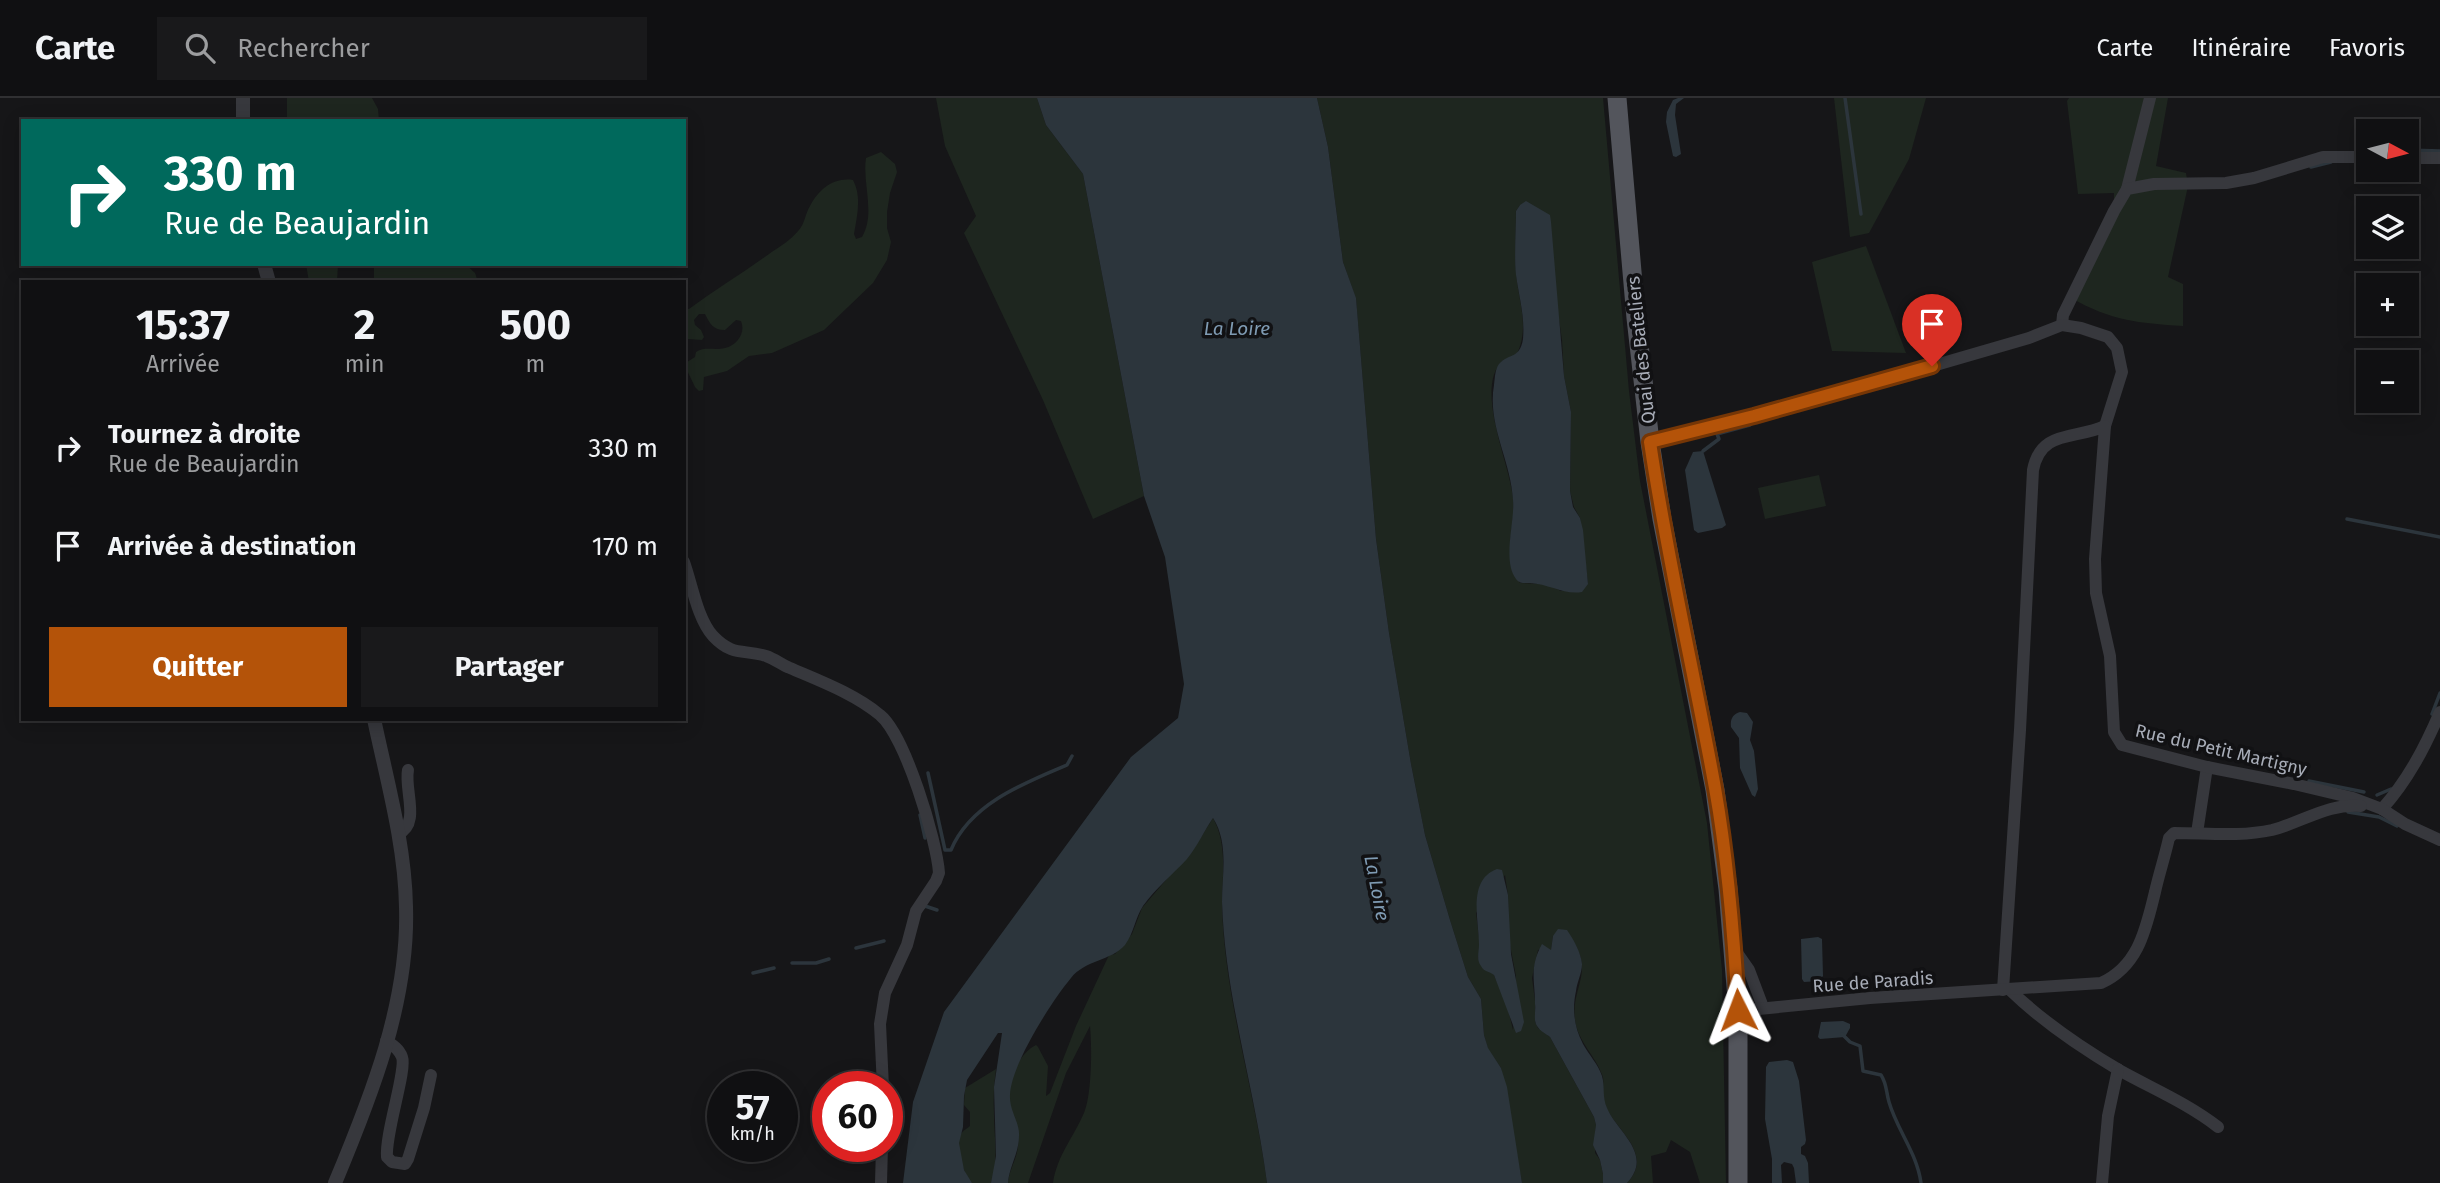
<!DOCTYPE html>
<html lang="fr">
<head>
<meta charset="utf-8">
<style>
  body { margin:0; font-family:"Fira Sans",sans-serif; background:#19191b; color:#f1f3f6; height:100vh; display:flex; flex-direction:column; font-size:26px; white-space:nowrap }
  * { box-sizing:border-box; margin:0 }
  p { font-size:23px; color:#9c9d9f }
  .icon { flex:none; width:38px; height:38px; fill:none; stroke:currentColor; stroke-width:2; stroke-linecap:round; stroke-linejoin:round }
  .map { position:relative; flex:1; overflow:hidden }
  .details { position:absolute; left:21px; top:182px; width:665px; height:441px; display:flex; flex-direction:column; background:#101012; border-radius:0px; box-shadow:0 4px 18px #0003,0 0 0 2px #303032 }
  .details>* { flex:none }
  .top-card { position:absolute; left:21px; top:21px; width:665px; height:147px; border-radius:0px; box-shadow:0 4px 18px #0003,0 0 0 2px #303032; background:#00695c; color:#fff; overflow:hidden }
  .needle { width:46px; rotate:97deg }
  .tools { position:absolute; left:2356px; top:21px; display:grid; gap:14px }
  .tools a { display:grid; place-items:center; width:63px; height:63px; border-radius:0px; background:#101012; box-shadow:0 4px 18px #0003,0 0 0 2px #303032; font-size:35px }
  .speed { position:absolute; left:707px; top:973px; display:flex; gap:14px; font-size:35px; font-weight:700; text-align:center }
  .speed>* { display:grid; place-content:center; width:91px; height:91px; border-radius:50%; background:#101012; box-shadow:0 4px 18px #0003,0 0 0 2px #303032; line-height:1 }
  .speed small { font-size:18px; font-weight:400 }
  .speed .limit { border:10px solid #d22; background:#fff; color:#111 }
  .pin { position:absolute; display:grid; place-items:center; width:60px; height:60px; color:#fff; margin:-72px -30px; border-radius:50% 50% 50% 0; rotate:-45deg; box-shadow:0 0 7px #0007 }
  .pin .icon { rotate:45deg }
  .me { position:absolute; width:77px; margin:-38px; rotate:357deg; stroke-linejoin:round; filter:drop-shadow(0 0 5px #0008) }
  .turn { display:flex; align-items:center; gap:24px; height:147px; padding:0 28px; font-size:32px }
  .turn .icon { width:91px; height:91px; stroke-width:2.5 }
  .turn b { display:block; font-size:49px; line-height:60px }
  .eta { display:flex; justify-content:space-evenly; align-items:center; height:119px; text-align:center }
  .eta b { font-size:42px; font-weight:700; line-height:49px }
  .primary-button { display:flex; gap:14px; margin-top:auto; padding:14px 28px }
  .primary-button a { flex:1; height:80px; border-radius:0px; background:#b45309; color:#fff; font-size:28px; font-weight:700; line-height:80px; text-align:center }
  .primary-button a+a { background:#19191b; color:#f1f3f6 }
  ul { padding:0; list-style:none }
  li { display:flex; align-items:center; gap:21px; height:98px; padding:0 28px }
  li div { flex:1 }
  li b { display:block; font-size:26px }
  li em { font-style:normal }
  header { display:flex; align-items:center; gap:42px; box-sizing:border-box; height:98px; padding:0 35px; background:#101012; border-bottom:2px solid #303032 }
  header strong { font-size:33px }
  nav { display:flex; gap:38px; margin-inline-start:auto; font-size:24px }
  .search { width:490px; height:63px; background:#19191b; display:flex; align-items:center; gap:18px; box-sizing:border-box; padding:0 24px; border-radius:0px; color:#9c9d9f; font-size:26px }
  .map>svg:first-child { display:block }
  .green { fill:#1e261f; fill-rule:evenodd }
  .water { fill:#2c353c }
  .lines { fill:none; stroke-linecap:round; stroke-linejoin:round }
  .stream { stroke:#2c353c; stroke-width:3.5 }
  .minor { stroke:#37383d; stroke-width:12 }
  .tertiary { stroke:#37383d; stroke-width:14 }
  .primary { stroke:#53555c; stroke-width:19 }
  .route-casing { stroke:#753606; stroke-width:18 }
  .route { stroke:#b45309; stroke-width:12 }
  .labels { text-anchor:middle; dominant-baseline:central; stroke-width:7; stroke-linejoin:round; paint-order:stroke }
  .street-label { font-size:18px; fill:#a8adb8; stroke:#111113 }
  .water-label { font-size:19px; font-style:italic; fill:#7f9bb3; stroke:#111113 }
</style>
</head>
<body>
<header>
<strong>Carte</strong>
<div class="search"><svg class="icon" aria-label="search" viewBox="0 0 24 24"><circle cx="10" cy="10" r="6"/><path d="M15 15l6 6"/></svg>Rechercher</div>
<nav><a>Carte</a><a>Itinéraire</a><a>Favoris</a></nav>
</header>
<div class="map">
<svg width="2440" height="1085" viewBox="0 0 2440 1085">
  <rect width="100%" height="100%" fill="#161618"/>
  <!-- green -->
  <g class="green">
    <polygon points="287,0 372,0 378,11 379,23 287,23"/>
    <polygon points="936,0 1037,0 1046,27 1083,76 1144,398 1093,421 1043,302 964,135 976,118 945,48"/>
    <path d="M1317,0h286l26,293 11,90 67,342 15,147 4,213h-26l-10,-31 -19,-12 -5,12 -15,4 2,27h-26c30,-32 -18,-56 -24,-84 -1,-7 1,-15 0,-22 -7,-21 -25,-35 -28,-57 -3,-22 7,-35 7,-53 0,-11 -6,-21 -11,-30l-18,-1 -2,15 -5,-4 -8,3 -6,28 3,23v21l3,6 12,9 44,80 2,8 -1,28 5,7 3,14v9h-81l-21,-115 -13,-19 -4,-14 -3,-36 -13,-22 -18,-57 -25,-85 -14,-71 -22,-131 -13,-94 -20,-240 -13,-37 -15,-115zM1520,107l37,101 5,34 2,36 7,36 -1,79 4,16 6,11 8,65 -27,8 -15,-7 -26,-1c-19,-34 -4,-51 -7,-85 -3,-33 -36,-104 -14,-133 4,-5 13,-8 18,-11 13,-28 1,-54 -1,-82 -1,-20 0,-41 0,-61zM1505,777l3,20 1,45 7,36 -3,54 -6,-25 -13,-30 -16,-17 2,-12 -4,-33z"/>
    <polygon points="1834,0 1926,0 1909,61 1869,135 1850,139"/>
    <path d="M2069,0h99l-12,68 30,7 2,13 -20,91 15,7v42c-45,-3 -71,-5 -112,-28l43,-87v-18l-36,1 -11,-93z"/>
    <path d="M881,54l14,12 2,8 -7,21 -3,19v16l4,14 -4,18 -14,23 -49,47 -52,23 -23,3 -22,15 -23,6 -1,13 -4,1 -4,-4 -11,-23 11,-7 1,-5c10,-6 18,-1 29,-4 12,-3 21,-15 16,-27l-5,-1 -11,10c-12,0 -15,-6 -20,-16h-6l-5,6 1,5 6,5 3,7 -2,3 -14,-1 -4,-4v-26h5c26,-19 54,-36 80,-55 10,-7 22,-14 30,-24 6,-7 6,-16 11,-24 9,-17 24,-29 43,-26 9,17 4,36 1,54l2,5 6,-2c14,-24 0,-53 4,-79z"/>
    <polygon points="1866,148 1906,255 1832,253 1812,164"/>
    <polygon points="306,166 338,166 337,184 309,184"/>
    <polygon points="404,166 465,166 475,175 478,184 374,184 374,167"/>
    <polygon points="1819,377 1826,408 1765,421 1758,390"/>
    <path d="M1213,720c15,27 9,59 9,89 3,94 33,184 45,276h-214c4,-27 20,-45 31,-70 8,-19 8,-67 6,-87l-24,47 -38,110h-20c1,-13 9,-24 10,-37 2,-19 -5,-22 -8,-38 -5,-21 6,-53 26,-63l2,2 10,19 -2,30 4,-3 26,-67 33,-71 6,-1 17,-20 10,-26 54,-63z"/>
    <path d="M996,971c-2,15 -3,30 -2,46 0,23 5,46 -3,68h-19c-9,-10 -18,-36 -11,-49 2,-4 6,-5 9,-8v-14l-6,-7 1,-17z"/>
  </g>
  <!-- water -->
  <g class="water">
    <path d="M1037,0h280l11,49 15,115 13,36 20,241 13,94 22,131 14,71 25,85 18,57 13,22 3,36 4,13 13,20 6,19 15,96h-255c-12,-94 -42,-186 -45,-281 0,-28 7,-59 -9,-84 -9,13 -16,29 -26,41 -15,16 -31,29 -44,47 -8,12 -9,27 -18,39 -14,16 -40,15 -54,33 -20,24 -60,87 -61,117 -1,16 10,27 9,41 0,17 -10,31 -11,47h-17l5,-27 -2,-69 8,-54h-4l-31,47 -3,16 -1,31 -4,16 5,27 8,13h-69l10,-81 31,-90 187,-255 47,-39 6,-34 -19,-127 -21,-61 -61,-322 -37,-49z"/>
    <polygon points="1678,0 1684,0 1676,6 1675,17 1681,56 1676,59 1673,58 1666,24 1667,14 1673,2"/>
    <path d="M1526,103l24,14 1,7 13,154 7,36 -1,79 3,16 7,11 3,12 5,54 -6,8c-18,3 -33,-8 -52,-9 -6,0 -10,1 -14,-4 -14,-19 -1,-57 -3,-79 -2,-40 -26,-75 -19,-115 1,-7 1,-16 5,-21 10,-11 21,-5 24,-25 2,-23 -4,-42 -7,-64 -2,-19 0,-44 0,-64l4,-6z"/>
    <polygon points="1703,353 1726,427 1722,430 1698,435 1694,432 1685,372 1693,354"/>
    <path d="M1740,614l7,1 6,9 -3,18 4,11 4,38 -3,8 -3,-2 -12,-27 -1,-30 -8,-11c-1,-8 2,-13 9,-15z"/>
    <path d="M1497,771l5,1 6,25 3,59 13,68 -3,9 -5,2 -22,-58c-5,-4 -10,-3 -13,-9 -5,-7 -2,-14 -2,-21 0,-25 -12,-65 18,-76z"/>
    <path d="M1558,831l9,1c7,10 14,23 15,34 0,9 -5,18 -6,27 -4,18 -2,36 7,53 6,11 15,20 19,32 3,10 0,21 5,32 10,24 47,46 20,75h-24v-9l-3,-14 -7,-15 3,-20 -2,-8 -44,-80c-4,-3 -10,-6 -13,-11 -4,-6 -1,-15 -2,-22 0,-24 -6,-36 7,-60l9,6 2,-14z"/>
    <polygon points="1818,839 1822,841 1823,878 1819,883 1804,884 1802,881 1801,841"/>
    <polygon points="1843,923 1850,926 1850,930 1845,939 1820,941 1818,939 1821,924"/>
    <polygon points="1787,962 1793,964 1799,983 1806,1042 1805,1046 1801,1049 1801,1056 1805,1058 1808,1065 1809,1085 1796,1085 1794,1070 1792,1066 1784,1064 1781,1067 1782,1085 1772,1085 1772,1061 1765,1021 1766,969 1769,964"/>
  </g>
  <g class="lines">
    <!-- stream -->
    <g class="stream">
      <polyline points="1845,0 1861,116"/>
      <polyline points="2406,52 2440,53"/>
      <polyline points="2311,69 2331,64"/>
      <polyline points="1703,353 1719,341 1717,336 1750,327 1756,322"/>
      <polyline points="2347,421 2440,439"/>
      <polyline points="2432,616 2440,595"/>
      <path d="M928,675l17,77h6c19,-46 73,-67 116,-85l5,-9"/>
      <polyline points="2309,683 2364,694"/>
      <polyline points="2377,697 2391,691"/>
      <polyline points="2348,714 2379,719 2397,728"/>
      <polyline points="920,717 925,740"/>
      <polyline points="923,810 925,808 937,812"/>
      <polyline points="856,850 884,843"/>
      <polyline points="792,865 816,865 829,861"/>
      <polyline points="753,875 774,870"/>
      <path d="M1842,936l8,8 10,4 3,25 18,4c6,9 5,17 8,27 8,28 28,51 32,81"/>
    </g>
    <!-- minor -->
    <g class="minor">
      <polyline points="2406,60 2440,60"/>
      <polyline points="2127,91 2150,0"/>
      <polyline points="2062,227 2063,217 2114,113 2127,91 2154,86 2226,85 2254,80 2323,59 2368,59"/>
      <polyline points="1650,344 1836,296 2029,240 2062,227 2081,230 2108,239 2117,250 2122,274 2105,328"/>
      <path d="M684,464c8,22 13,56 29,74 20,21 30,13 53,20 9,3 16,9 24,12 30,13 65,26 90,47 25,20 57,126 59,158l-3,8 -20,30 -9,34 -22,48 -5,31 3,63"/>
      <path d="M2382,711c26,-29 43,-62 58,-97"/>
      <polyline points="2197,735 2207,669"/>
      <path d="M398,736c23,-10 6,-44 10,-64"/>
      <polyline points="1735,852 1749,872 1763,909"/>
      <path d="M2003,892l17,-260 13,-260c8,-41 42,-30 72,-44l-10,133 1,34 14,63 4,76 8,13 85,22 87,17 59,14 29,11 23,15 35,16"/>
      <path d="M2010,892c33,32 70,57 109,80 34,19 68,33 99,57"/>
      <path d="M1738,913l132,-13 231,-15c38,-17 45,-55 54,-91 4,-18 10,-36 14,-54l5,-5c33,0 66,4 98,-3 31,-8 56,-27 89,-24"/>
      <path d="M386,943c7,4 13,8 16,16 5,13 -17,76 -15,100l5,5 13,2 3,-5 16,-51 7,-33"/>
      <polyline points="881,1085 882,1048"/>
      <polyline points="2102,1085 2108,1018 2118,971"/>
    </g>
    <!-- tertiary -->
    <g class="tertiary">
      <polyline points="243,0 243,23"/>
      <polyline points="264,166 269,184"/>
      <path d="M335,1085c36,-86 74,-181 71,-276 -1,-63 -19,-126 -32,-188"/>
    </g>
    <!-- primary -->
    <polyline class="primary" points="1617,0 1636,220 1650,344 1662,421 1715,692 1728,791 1738,913 1738,1085"/>
  </g>
  <g class="lines">
    <!-- route casing -->
    <g class="route-casing">
      <path id="route" d="M1738,912c-4,-74 -10,-149 -23,-222 -21,-116 -48,-230 -65,-346l104,-26 178,-50"/>
    </g>
    <!-- route -->
    <use href="#route" class="route"/>
  </g>
  <g class="labels">
    <!-- street labels -->
    <g class="street-label">
      <text transform="translate(1641 252) rotate(-96)">Quai des Bateliers</text>
      <text transform="translate(2221 652) rotate(13)">Rue du Petit Martigny</text>
      <text transform="translate(1873 884) rotate(-4)">Rue de Paradis</text>
    </g>
    <!-- water labels -->
    <g class="water-label">
      <text x="1237" y="230">La Loire</text>
      <text transform="translate(1377 790) rotate(79)">La Loire</text>
    </g>
  </g>
</svg>
<div class="tools">
<a><svg class="needle" viewBox="-14 -14 28 28"><path d="M0-13l5 13h-10z" fill="#e53935"/><path d="M0 13l5-13h-10z" fill="#9c9d9f"/></svg></a>
<a><svg class="icon" aria-label="layers" viewBox="0 0 24 24"><path d="M12 4l9 5-9 5-9-5zM3 14l9 5 9-5"/></svg></a>
<a>+</a>
<a>−</a>
</div>
<div class="speed"><div>57<small>km/h</small></div><div class="limit">60</div></div>
<div class="pin" style="left:1932px;top:268px;background:#d93025"><svg class="icon" aria-label="arrive" viewBox="0 0 24 24"><path d="M6 21V4h12l-3 4 3 4H6"/></svg></div>
<svg class="me" style="left:1738px;top:912px" viewBox="-20 -20 40 40"><path d="M0-17L14 15 0 8-14 15z" fill="#b45309" stroke="#fff" stroke-width="4"/></svg>
<div class="top-card">
<div class="turn"><svg class="icon" aria-label="right" viewBox="0 0 24 24"><path d="M7 20v-9h11M14 6l5 5-5 5"/></svg><div><b>330 m</b>Rue de Beaujardin</div></div>
</div>
<section class="details">
<div class="eta">
<div><b>15:37</b><p>Arrivée</p></div>
<div><b>2</b><p>min</p></div>
<div><b>500</b><p>m</p></div>
</div>
<ul>
<li><svg class="icon" aria-label="right" viewBox="0 0 24 24"><path d="M7 20v-9h11M14 6l5 5-5 5"/></svg><div><b>Tournez à droite</b><p>Rue de Beaujardin</p></div><em>330 m</em></li>
<li><svg class="icon" aria-label="arrive" viewBox="0 0 24 24"><path d="M6 21V4h12l-3 4 3 4H6"/></svg><div><b>Arrivée à destination</b></div><em>170 m</em></li>
</ul>
<div class="primary-button"><a>Quitter</a><a>Partager</a></div>
</section>
</div>
</body>
</html>
